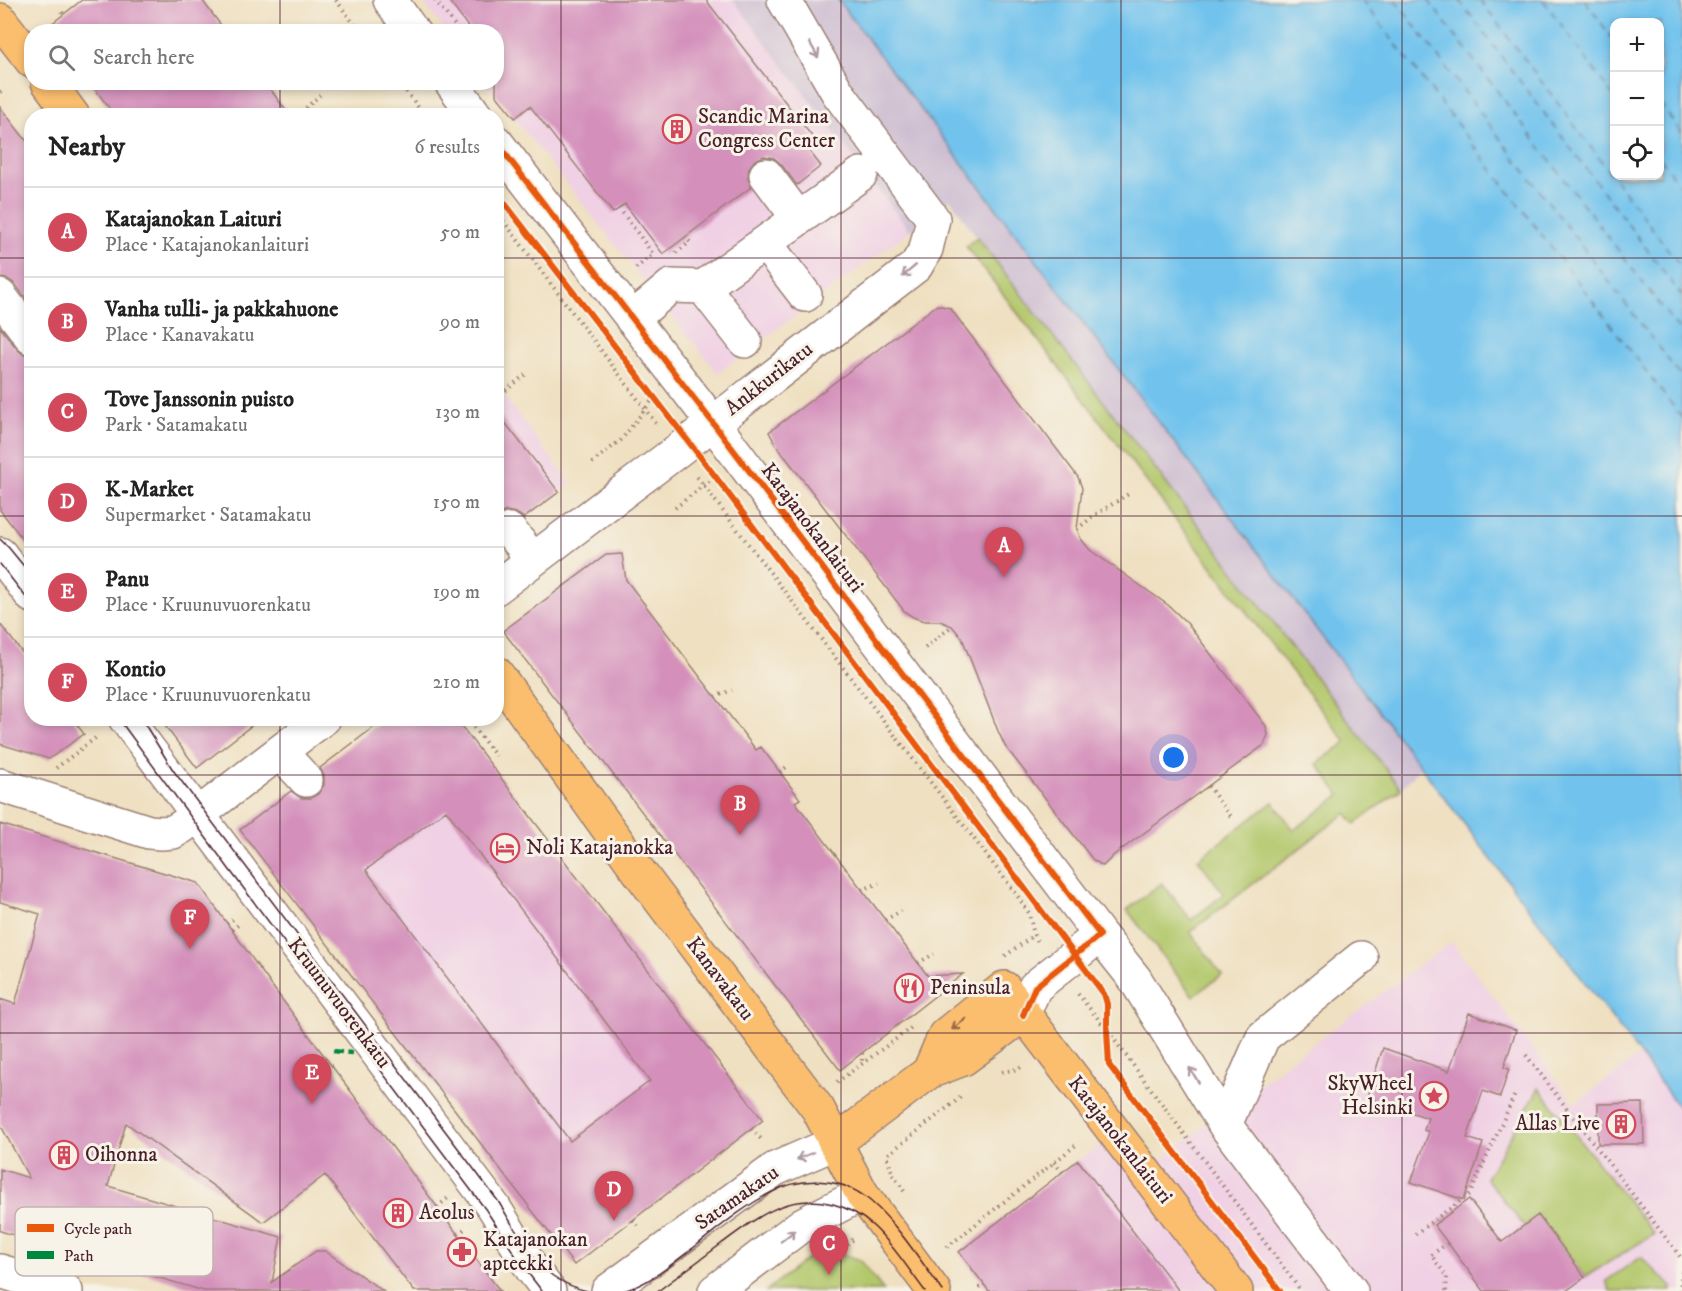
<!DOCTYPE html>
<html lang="en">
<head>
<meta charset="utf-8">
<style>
	body { margin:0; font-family:"IM FELL DW Pica",serif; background:#f6f6f6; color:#222 }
	.controls { position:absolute; right:18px; top:18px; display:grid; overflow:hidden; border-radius:12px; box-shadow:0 3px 9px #0003 }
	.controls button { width:54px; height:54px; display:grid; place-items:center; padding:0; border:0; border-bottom:2px solid #e0e0e0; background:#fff; color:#222; font:30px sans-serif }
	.you { position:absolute; left:1174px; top:758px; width:21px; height:21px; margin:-15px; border:4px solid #fff; border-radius:50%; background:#1a73e8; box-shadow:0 0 0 9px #1a73e833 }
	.badge { display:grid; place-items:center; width:39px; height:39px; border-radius:50%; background:#d1495b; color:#fff; font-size:20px; font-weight:700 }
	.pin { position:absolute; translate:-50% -50px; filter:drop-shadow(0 2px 3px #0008) }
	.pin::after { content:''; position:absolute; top:32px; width:21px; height:18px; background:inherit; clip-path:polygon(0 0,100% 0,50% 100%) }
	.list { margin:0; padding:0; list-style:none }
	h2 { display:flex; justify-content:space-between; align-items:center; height:78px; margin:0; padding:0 24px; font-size:26px }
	h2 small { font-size:20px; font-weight:400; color:#767676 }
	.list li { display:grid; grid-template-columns:39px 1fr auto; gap:18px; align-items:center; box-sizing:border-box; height:90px; padding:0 24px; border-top:2px solid #e0e0e0 }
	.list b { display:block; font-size:22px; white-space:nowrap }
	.list p { margin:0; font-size:20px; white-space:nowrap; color:#767676 }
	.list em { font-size:20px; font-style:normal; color:#767676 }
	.icon { flex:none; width:33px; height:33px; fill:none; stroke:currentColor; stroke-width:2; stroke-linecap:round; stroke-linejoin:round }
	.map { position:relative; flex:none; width:1682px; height:1291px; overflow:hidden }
	.search { position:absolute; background:#fff; box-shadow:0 3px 9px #0003; left:24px; top:24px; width:480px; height:66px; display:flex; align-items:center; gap:15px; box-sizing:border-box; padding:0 21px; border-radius:24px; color:#767676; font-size:22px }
	.panel { position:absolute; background:#fff; box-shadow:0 3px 9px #0003; left:24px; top:108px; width:480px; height:618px; border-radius:24px }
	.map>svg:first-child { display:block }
	.built { fill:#f0d0e4 }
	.industrial { fill:#cebed1 }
	.green { fill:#b2c76b; stroke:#7e734b; stroke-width:1.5 }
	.water { fill:#71c3ed; stroke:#5e718c; stroke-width:1.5; fill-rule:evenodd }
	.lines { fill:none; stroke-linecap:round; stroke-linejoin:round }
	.ferry { stroke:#565065; stroke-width:1.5; stroke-dasharray:8 6; stroke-linecap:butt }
	.building { fill:#d490bb; fill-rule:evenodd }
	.minor-casing { stroke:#9c8076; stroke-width:36 }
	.major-casing { stroke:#9c8076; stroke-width:36 }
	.path { stroke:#9c8076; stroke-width:4; stroke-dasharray:1.5 4.5; stroke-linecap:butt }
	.minor { stroke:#fff; stroke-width:33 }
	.major { stroke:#fabe6e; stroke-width:33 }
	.tram { stroke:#4a1f2b; stroke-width:1.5 }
	.quiet { stroke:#00873e; stroke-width:4.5; stroke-dasharray:9 4.5; stroke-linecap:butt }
	.cycleway-casing { stroke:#f7f3e8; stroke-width:10 }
	.cycleway { stroke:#e8590c; stroke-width:6 }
	.oneway { stroke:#ae9aa0 }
	.oneway2 { stroke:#996749 }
	.grid { fill:none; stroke:#4a1f2b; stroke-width:1.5; stroke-opacity:0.55 }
	.labels { text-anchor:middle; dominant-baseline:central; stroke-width:6; stroke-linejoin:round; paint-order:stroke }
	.poi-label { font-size:21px; fill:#4a1f2b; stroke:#f7f3e8; text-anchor:start }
	.street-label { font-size:21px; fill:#4a1f2b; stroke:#f7f3e8 }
	.key { fill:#f7f3e8; stroke:#c3b3af; stroke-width:1.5 }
	.key-label { font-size:16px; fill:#4a1f2b }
</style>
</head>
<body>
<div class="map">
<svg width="1682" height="1291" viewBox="0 0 1682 1291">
	<rect width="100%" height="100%" fill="#f7f3e8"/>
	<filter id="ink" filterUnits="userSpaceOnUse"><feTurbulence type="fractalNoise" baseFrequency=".0167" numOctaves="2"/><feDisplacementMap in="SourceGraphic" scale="12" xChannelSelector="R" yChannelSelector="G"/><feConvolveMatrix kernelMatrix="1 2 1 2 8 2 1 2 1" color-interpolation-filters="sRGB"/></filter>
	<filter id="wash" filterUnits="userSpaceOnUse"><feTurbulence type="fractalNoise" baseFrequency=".008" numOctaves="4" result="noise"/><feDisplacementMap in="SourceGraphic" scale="24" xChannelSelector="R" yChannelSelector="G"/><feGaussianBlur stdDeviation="1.35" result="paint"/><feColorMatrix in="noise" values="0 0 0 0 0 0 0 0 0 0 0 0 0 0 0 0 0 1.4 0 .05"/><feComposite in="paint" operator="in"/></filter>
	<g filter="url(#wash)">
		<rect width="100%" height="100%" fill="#efe0c1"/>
		<path class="built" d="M421,0H733L910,231L718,373L486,83L496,82V32L446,31Z
			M497,387L570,483L497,539Z
			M386,719H455L763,1120L574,1265L240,830Z
			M1452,942L1575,1104L1640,1055L1682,1112V1291H989L959,1252L1062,1172L1115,1135L1145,1172L1291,1060Z"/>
		<path class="industrial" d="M733,0H838L1421,767L1401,789L977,237L950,199L910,231Z"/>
		<path class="green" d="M977,237L1401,789L1355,824L1346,813L1190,932L1222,975L1193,996L1127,910L1162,883L1191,920L1224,894L1198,859L1273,802L1294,830L1340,795L1317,764L1346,742L966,246Z
			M1539,1088L1654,1234L1585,1277L1538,1215L1524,1226L1486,1178Z
			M822,1247L860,1260L884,1291H766Z
			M1641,1257L1672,1287V1291H1610L1606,1281Z"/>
		<path class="water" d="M838,0H1682V1112L1640,1055ZM1614,22H1660V176H1614Z"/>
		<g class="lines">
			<path class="ferry" d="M1362,0L1682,418
				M1395,0L1682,378
				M1428,0L1682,334
				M1459,0L1682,296
				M1480,0L1682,268
				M1543,0L1614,97
				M1585,0L1614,41
				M1660,103L1682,134
				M1660,158L1682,189"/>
		</g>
		<g id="blocks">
			<path class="building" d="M82,0H202L226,32H41Z
				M448,0H706L814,139L805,146L821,166L797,185L781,164L774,158L764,156L755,160L749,168L748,178L751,187L663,254L625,204L613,213L530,106L515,118L496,95V32H472Z
				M90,82H265L290,116H115Z
				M0,107L32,148V306L15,284L8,279L0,278Z
				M937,305L950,308L1078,477L1082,488L1077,529L1081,539L1090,550L1168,605L1187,623L1266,726L1268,735L1264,745L1114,855L1103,866L1093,860L1005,746L998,731L962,638L952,626L940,621H924L913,617L905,612L776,445L769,432Z
				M0,327L18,350L24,355L32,356V551L0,510Z
				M496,411L559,492L524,518L516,513L506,511L496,516Z
				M622,554L626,580L756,750L761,747L800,799L795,802L928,976L963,974L840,1070L503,631L606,555Z
				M0,624L32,665V718H72L84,734L49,759L0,744Z
				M159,718H261L197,768Z
				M386,718H455L763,1120L574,1265L240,830L291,791L301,798H311L318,794L324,785V776L320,768ZM446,810L650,1081L570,1141L366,870Z
				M0,824L198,883L272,986L500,1291H414L325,1175L263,1222L126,1123L108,1186L281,1237L272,1282L316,1251H325L383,1291H204L0,1231V1169L29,1178L0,1124V999L15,1004L40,914L0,902Z
				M1469,1013L1516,1030L1504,1067L1509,1069L1500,1097L1483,1091L1467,1138L1483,1143L1464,1200L1411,1182L1429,1132L1424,1130L1428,1118L1367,1097L1383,1048L1449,1071Z
				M1643,1103L1644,1144H1598V1104Z
				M1078,1160L1179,1291H989L959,1252Z
				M1469,1199L1502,1242L1538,1215L1585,1277L1566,1291H1484L1434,1225Z"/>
		</g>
	</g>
	<g filter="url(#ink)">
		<use href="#blocks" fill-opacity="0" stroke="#9c8076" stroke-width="1.5"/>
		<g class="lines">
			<g class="minor-casing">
				<path id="minor" d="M390,0L413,32
					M451,82L476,116
					M496,142L713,423L1100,935L1135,979L1225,1125L1351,1291
					M766,175L798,218
					M765,243L805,295
					M0,296L32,338
					M632,319L671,286L703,287
					M745,341L703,287L861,174
					M509,530L533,559
					M0,554L32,596
					M496,588L677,451L916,266L926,249L933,219L838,93L784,0
					M125,718L493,1206L532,1269L549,1291
					M280,752L306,780
					M0,785L149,832L161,833L173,832L183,826L324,718
					M1023,1015L1035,987L1100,935
					M1225,1125L1263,1037L1361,958
					M0,1271L66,1291
					M608,1291L775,1169L835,1143
					M715,1291L803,1224L862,1194"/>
			</g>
			<g class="major-casing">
				<path id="major" d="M0,20L32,61
					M48,82L73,116
					M496,673L640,873L818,1109L862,1194L934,1291
					M929,1072L945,1035L1004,988L1236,1291
					M835,1143L929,1072L963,1059L1023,1015"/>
			</g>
			<path class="path" d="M336,0L360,32
				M435,0L460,32
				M62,12L63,14
				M399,82L425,116
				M0,92L2,91
				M297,116L320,95
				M619,208L653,254L635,269
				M496,211L658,426
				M676,253L690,242L685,237
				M496,398L526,374
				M592,463L621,440L653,399
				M697,477L1017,895L1029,913L1034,935L1039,943
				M675,508L714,477
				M1077,529L1095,515L1130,493
				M925,648L952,626
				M715,697L732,690
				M466,718L496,756
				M56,768L98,736
				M780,772L789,765
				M1208,786L1232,818
				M527,812L532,809
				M862,890L879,883
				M885,920L901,911
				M227,924L233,919
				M232,930L238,925
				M1005,956L1034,935
				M918,963L934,954
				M1078,994L1107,1030L1301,1291
				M862,1053V1063
				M1526,1055L1682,1259
				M1002,1072L1018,1069L1023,1066
				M837,1082L911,1028
				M751,1129L762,1140
				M1054,1162L1062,1172
				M904,1191L893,1175L887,1155L961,1097
				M437,1207L448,1198
				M633,1220L640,1228
				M458,1234L467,1227
				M1415,1234L1470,1194L1516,1092
				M947,1247L1076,1145
				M831,1248L839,1250L855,1238
				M979,1288L984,1284
				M1446,1291L1447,1277L1431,1255L1448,1243
				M1680,1291L1682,1271"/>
			<use href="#minor" class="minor"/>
			<use href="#major" class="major"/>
			<path class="tram" d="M0,539L9,548L32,576
				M0,564L32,605
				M118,718L229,869L486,1210L521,1264L542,1291
				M141,718L173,770L498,1201C513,1225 530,1259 553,1276C563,1283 575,1288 587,1291
				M623,1291C652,1283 674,1262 697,1245C721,1226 745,1206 772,1192C800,1177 837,1177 864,1196C892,1216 921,1262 943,1291
				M658,1291C679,1275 700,1260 721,1244C757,1218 786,1192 833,1204C848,1208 862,1216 873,1226C893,1244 908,1269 925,1291"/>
			<path class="quiet" d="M333,1051L352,1053"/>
			<g class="cycleway-casing">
				<path id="cycleway" d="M496,142L713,423L1100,935L1035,987L1023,1015
					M496,192L715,476L1104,994L1107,1004V1030L1109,1065L1280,1291"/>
			</g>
			<use href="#cycleway" class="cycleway"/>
		</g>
		<defs><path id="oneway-shaft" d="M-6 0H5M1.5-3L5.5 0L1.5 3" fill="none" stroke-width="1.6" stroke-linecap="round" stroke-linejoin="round" transform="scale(1.5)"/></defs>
		<g class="oneway">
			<use href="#oneway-shaft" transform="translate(814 50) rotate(60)"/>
			<use href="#oneway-shaft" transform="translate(909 271) rotate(140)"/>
			<use href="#oneway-shaft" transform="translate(1194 1075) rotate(-122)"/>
			<use href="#oneway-shaft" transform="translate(805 1156) rotate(157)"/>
			<use href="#oneway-shaft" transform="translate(788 1236) rotate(-38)"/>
		</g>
		<use class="oneway2" href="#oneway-shaft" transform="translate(959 1024) rotate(142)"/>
	</g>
	<path class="grid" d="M280,0V32M561,0V1291M841,0V1291M1121,0V1291M1402,0V1291M280,82V116M0,258H32M496,258H1682M0,516H32M496,516H1682M280,718V1291M0,775H1682M0,1033H1682"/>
	<defs>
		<g id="building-ring" transform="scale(1.5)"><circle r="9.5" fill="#f7f3e8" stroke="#d1495b" stroke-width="1.5"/><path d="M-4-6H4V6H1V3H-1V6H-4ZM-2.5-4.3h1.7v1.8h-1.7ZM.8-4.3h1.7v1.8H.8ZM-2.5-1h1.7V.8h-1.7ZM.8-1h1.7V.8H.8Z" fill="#d1495b"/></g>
		<g id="hotel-ring" transform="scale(1.5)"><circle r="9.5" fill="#f7f3e8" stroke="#d1495b" stroke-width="1.5"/><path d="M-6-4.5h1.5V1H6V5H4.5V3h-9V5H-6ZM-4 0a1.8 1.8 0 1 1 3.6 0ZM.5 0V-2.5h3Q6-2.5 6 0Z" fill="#d1495b"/></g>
		<g id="restaurant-ring" transform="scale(1.5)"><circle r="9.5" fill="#f7f3e8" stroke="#d1495b" stroke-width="1.5"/><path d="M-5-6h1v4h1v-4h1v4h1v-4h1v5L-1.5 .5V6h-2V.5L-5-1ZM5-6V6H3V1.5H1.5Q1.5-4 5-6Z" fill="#d1495b"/></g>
		<g id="sight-ring" transform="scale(1.5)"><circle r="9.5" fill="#f7f3e8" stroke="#d1495b" stroke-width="1.5"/><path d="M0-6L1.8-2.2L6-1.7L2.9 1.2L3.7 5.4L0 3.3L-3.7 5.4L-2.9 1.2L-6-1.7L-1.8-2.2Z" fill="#d1495b"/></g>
		<g id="pharmacy-ring" transform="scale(1.5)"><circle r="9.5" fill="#f7f3e8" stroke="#d1495b" stroke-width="1.5"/><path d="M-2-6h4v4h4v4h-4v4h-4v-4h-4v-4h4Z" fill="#d1495b"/></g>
	</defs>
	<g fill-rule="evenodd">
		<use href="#building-ring" x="677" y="129"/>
		<use href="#hotel-ring" x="505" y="848"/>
		<use href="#restaurant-ring" x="909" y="988"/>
		<use href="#sight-ring" x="1434" y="1096"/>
		<use href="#building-ring" x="1621" y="1124"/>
		<use href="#building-ring" x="64" y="1155"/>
		<use href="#building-ring" x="398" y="1213"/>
		<use href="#pharmacy-ring" x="462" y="1252"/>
	</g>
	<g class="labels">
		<g class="poi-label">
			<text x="698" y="117">Scandic Marina<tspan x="698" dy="24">Congress Center</tspan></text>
			<text x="526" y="848">Noli Katajanokka</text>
			<text x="930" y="988">Peninsula</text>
			<text x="1413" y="1084" text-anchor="end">SkyWheel<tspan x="1413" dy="24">Helsinki</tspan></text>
			<text x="1600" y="1124" text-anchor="end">Allas Live</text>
			<text x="85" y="1155">Oihonna</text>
			<text x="419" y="1213">Aeolus</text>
			<text x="483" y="1240">Katajanokan<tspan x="483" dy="24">apteekki</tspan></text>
		</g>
		<g class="street-label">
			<text transform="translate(769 379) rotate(-38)">Ankkurikatu</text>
			<text transform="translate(812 528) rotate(53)">Katajanokanlaituri</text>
			<text transform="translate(720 979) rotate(53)">Kanavakatu</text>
			<text transform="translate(339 1003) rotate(53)">Kruunuvuorenkatu</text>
			<text transform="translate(1120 1140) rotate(52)">Katajanokanlaituri</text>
			<text transform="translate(737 1198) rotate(-35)">Satamakatu</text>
		</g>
	</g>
	<rect x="15" y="1207" width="198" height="69" rx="9" class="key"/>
	<rect x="27" y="1224" width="27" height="8" fill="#e8590c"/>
	<rect x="27" y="1251" width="27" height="8" fill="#00873e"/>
	<g class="key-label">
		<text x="64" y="1234">Cycle path</text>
		<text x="64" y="1261">Path</text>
	</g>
</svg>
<div class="controls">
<button>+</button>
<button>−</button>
<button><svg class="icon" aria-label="locate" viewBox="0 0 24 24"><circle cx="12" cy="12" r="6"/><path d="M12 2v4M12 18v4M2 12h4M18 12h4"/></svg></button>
</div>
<div class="you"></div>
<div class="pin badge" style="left:1004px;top:577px">A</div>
<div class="pin badge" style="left:740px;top:835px">B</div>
<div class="pin badge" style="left:829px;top:1275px">C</div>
<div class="pin badge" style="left:614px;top:1221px">D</div>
<div class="pin badge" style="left:312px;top:1104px">E</div>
<div class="pin badge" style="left:190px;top:949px">F</div>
<div class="search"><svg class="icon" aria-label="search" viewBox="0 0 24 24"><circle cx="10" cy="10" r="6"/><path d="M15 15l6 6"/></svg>Search here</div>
<section class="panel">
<h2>Nearby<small>6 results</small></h2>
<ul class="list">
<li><span class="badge">A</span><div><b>Katajanokan Laituri</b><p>Place · Katajanokanlaituri</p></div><em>50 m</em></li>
<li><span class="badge">B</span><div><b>Vanha tulli- ja pakkahuone</b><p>Place · Kanavakatu</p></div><em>90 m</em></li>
<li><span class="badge">C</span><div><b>Tove Janssonin puisto</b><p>Park · Satamakatu</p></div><em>130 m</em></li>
<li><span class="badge">D</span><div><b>K-Market</b><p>Supermarket · Satamakatu</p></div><em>150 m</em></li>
<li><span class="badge">E</span><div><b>Panu</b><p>Place · Kruunuvuorenkatu</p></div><em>190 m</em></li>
<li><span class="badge">F</span><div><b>Kontio</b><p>Place · Kruunuvuorenkatu</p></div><em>210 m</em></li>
</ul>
</section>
</div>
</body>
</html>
